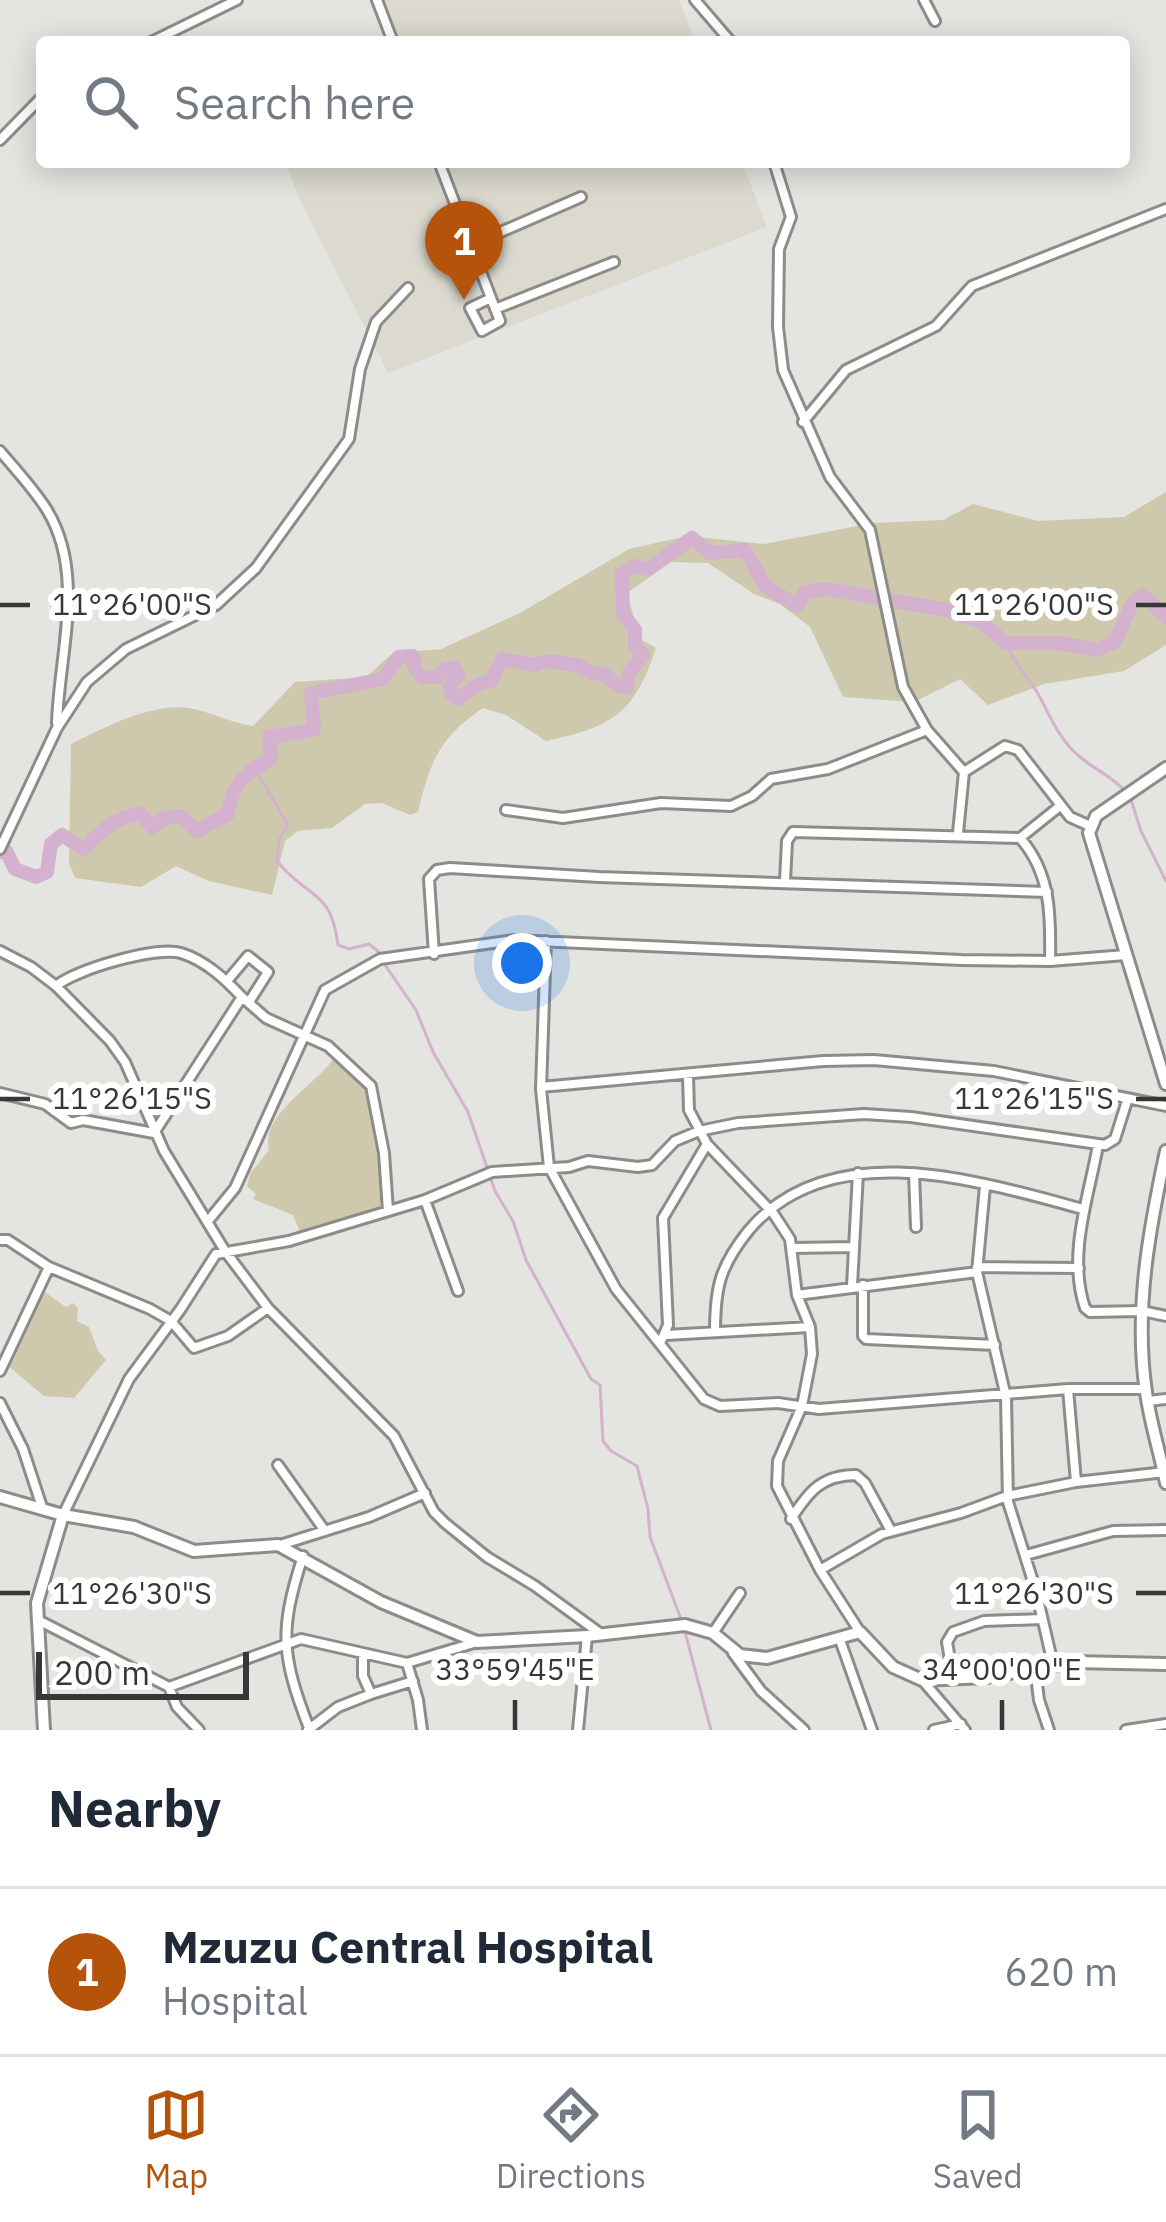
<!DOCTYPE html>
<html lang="en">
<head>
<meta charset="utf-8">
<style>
	body { margin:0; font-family:"IBM Plex Sans",sans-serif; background:#f6f6f7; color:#1f2937 }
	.scale { position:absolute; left:36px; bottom:30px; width:213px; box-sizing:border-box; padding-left:12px; border:6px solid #373735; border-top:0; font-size:33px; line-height:42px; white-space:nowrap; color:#373735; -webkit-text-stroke:9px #fff; paint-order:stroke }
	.you { position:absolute; left:522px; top:963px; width:42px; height:42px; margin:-30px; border:9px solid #fff; border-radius:50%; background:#1a73e8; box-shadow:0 0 0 18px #1a73e833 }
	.badge { display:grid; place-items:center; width:78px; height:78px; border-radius:50%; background:#b45309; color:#fff; font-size:39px; font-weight:700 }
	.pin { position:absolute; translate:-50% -99px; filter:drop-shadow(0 3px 6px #0008) }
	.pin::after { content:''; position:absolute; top:63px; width:42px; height:36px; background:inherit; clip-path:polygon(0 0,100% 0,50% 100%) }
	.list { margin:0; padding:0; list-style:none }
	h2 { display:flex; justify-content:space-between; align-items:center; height:156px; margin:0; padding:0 48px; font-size:51px }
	h2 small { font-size:39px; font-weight:400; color:#747a83 }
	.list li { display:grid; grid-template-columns:78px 1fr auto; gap:36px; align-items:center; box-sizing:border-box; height:168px; padding:0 48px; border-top:3px solid #e0e1e3 }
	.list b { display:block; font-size:45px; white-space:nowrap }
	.list p { margin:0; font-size:39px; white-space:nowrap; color:#747a83 }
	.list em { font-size:39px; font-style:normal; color:#747a83 }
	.icon { flex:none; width:66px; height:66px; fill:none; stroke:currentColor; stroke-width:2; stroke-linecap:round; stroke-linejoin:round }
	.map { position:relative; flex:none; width:1166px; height:1730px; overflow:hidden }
	.search { position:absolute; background:#fff; box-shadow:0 6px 30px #0003; left:36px; right:36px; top:36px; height:132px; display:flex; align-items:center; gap:30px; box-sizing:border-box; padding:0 42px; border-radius:12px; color:#747a83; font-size:45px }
	.sheet { height:324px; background:#fff }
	nav { display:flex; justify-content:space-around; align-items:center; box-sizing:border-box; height:168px; border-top:3px solid #e0e1e3; background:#fff; font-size:33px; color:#747a83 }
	nav a { display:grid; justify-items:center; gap:6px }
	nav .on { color:#b45309 }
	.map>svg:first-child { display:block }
	.built { fill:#dcdacf }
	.green { fill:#cec9ac }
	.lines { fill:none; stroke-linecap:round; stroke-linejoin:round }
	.stream { stroke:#d3b1cf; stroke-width:3 }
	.river { stroke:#d3b1cf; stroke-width:14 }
	.minor-casing { stroke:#8d8c88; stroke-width:14 }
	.tertiary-casing { stroke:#8d8c88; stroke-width:16 }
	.minor { stroke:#fff; stroke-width:8 }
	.tertiary { stroke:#fff; stroke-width:10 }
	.ticks { fill:none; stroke:#373735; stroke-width:4.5 }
	.ticks-label { font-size:30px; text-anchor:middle; fill:#373735; stroke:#fff; stroke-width:12; stroke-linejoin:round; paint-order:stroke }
</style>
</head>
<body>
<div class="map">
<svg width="1166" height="1730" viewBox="0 0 1166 1730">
	<rect width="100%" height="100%" fill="#e4e4e0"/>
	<path class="built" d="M385,0H679L695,42H374L397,34Z
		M285,162H742L767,227L388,373L300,200Z"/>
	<path class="green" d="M1166,492V645L1124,671L1044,684L988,705L960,679L914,702L843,697L810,627L780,604L754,594L708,563L671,562L627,593L640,639L656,648C634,715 611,727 546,741L506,715L483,708C439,738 430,762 418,812L410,815L382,803L365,804L332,828L298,831L285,841L272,895L209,881L176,866L141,887L75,878L69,863L71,744C104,728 150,703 188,708C210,711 230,723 253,726L295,682L366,677L393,653L441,649L520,613L629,549L688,536L764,544L873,523L943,520L973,504L1038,521L1124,517Z
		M337,1054L369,1086L378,1128L384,1208L300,1231L293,1215L253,1199L256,1194L247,1186L250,1174L269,1150C260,1113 318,1085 337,1054Z
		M46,1293L66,1307L73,1303L78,1308L77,1321L89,1327L98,1351L106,1360L74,1398L44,1396L6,1364L38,1294Z"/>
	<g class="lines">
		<path class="stream" d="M1006,643C1014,663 1026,675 1037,692C1050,715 1058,739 1080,757C1095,770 1112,776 1126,792
			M254,767L288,825L279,840L277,861C308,900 331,888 338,945L349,949L369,944L380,953
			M1131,800L1141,831L1166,881
			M383,962L416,1010L433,1052L468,1112L495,1191L513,1221L526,1260L591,1379L600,1385L603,1441L611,1451L637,1466L648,1509L650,1537L681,1619
			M684,1628L711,1730"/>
		<path class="river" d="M0,852L6,851L15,869L36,877L47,872L51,844L62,835L84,849C101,830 115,817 141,814L152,827L165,818L180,816L197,831L228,814C230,786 247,771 271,759L269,737L314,730L311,693L383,679L399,657L413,656L415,669L422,677H437L445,669L455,668L458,675L450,685L451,694L458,699L479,684L491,681L502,659L536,665L546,661L577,665L591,673L605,674L616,685L627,688L629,673L643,655L635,645V630L623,614L622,574L635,566L648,569L692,538L710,553L745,550L765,586L797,606L805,592L827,589L946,610L981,622L1006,643H1059L1096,650L1115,642L1132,604L1143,595L1166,617"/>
		<g class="minor-casing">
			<path id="minor" d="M377,0L393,42
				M695,0L731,42
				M924,0L935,21
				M151,42L237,0
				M0,140L42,97
				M439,162L491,298
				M774,162L791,217L779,249L778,327L783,370L830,477L870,530L903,687L927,730L964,772
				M471,245L581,197
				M491,298L500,321L482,331L470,308Z
				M495,309L614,262
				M803,422L846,370L936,326L972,286L1166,209
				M0,451C16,470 34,489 47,510C86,574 59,654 57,723
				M506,810L563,818L661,803L731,806L752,796L771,779L828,769L927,730
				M958,833L964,772L1005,746L1018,750L1070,817L1090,826
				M1020,838L1060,806
				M0,849L57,728L87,682L126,649L216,605L256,568L349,439L360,369L376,322L408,288
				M785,881L787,841L793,832L1020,838C1051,873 1051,916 1050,961
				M546,941L541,1089L549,1167L616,1289L704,1399L720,1406L778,1403L819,1409L1068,1389H1145
				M0,951L31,967L56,986L110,1041L125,1062L164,1151L225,1251L268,1308L394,1436L434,1512L445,1523L487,1557L535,1586L601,1634
				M434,954L429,879L437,870L450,868L599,877L1047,892
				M227,981L248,956L268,972L249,1002
				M56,986C76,969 157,946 181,953C206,961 225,979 242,997
				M688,1076L689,1110L707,1144L773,1213L790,1239L797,1295L810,1327L812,1354L802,1406L778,1461L777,1486L820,1570L860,1632
				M541,1087L823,1061L874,1060L994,1071L1166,1106
				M0,1093L45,1104L71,1123L83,1120L154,1133L242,997L266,1018L328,1046L371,1086L384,1153L388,1211
				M1098,1145C1089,1197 1067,1254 1085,1308L1090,1312L1142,1311L1166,1316
				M914,1173L916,1227
				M985,1186L977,1272L1006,1397L1008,1502L1036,1591L1053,1664
				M425,1200L458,1291
				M208,1221L235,1188L325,990L380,959L514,940L961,960L1050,961L1126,955
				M0,1240H8L49,1267L150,1309L171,1321L194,1348L228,1336L268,1308
				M792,1248L854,1247
				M977,1267L1079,1268
				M863,1285V1336L866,1339L995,1345
				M852,1286L858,1173
				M797,1295L977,1272
				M715,1332C715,1287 720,1266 749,1230C831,1134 979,1181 1083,1209
				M666,1335L810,1327
				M661,1341L668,1325L663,1218L707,1144
				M0,1371L49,1267
				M1068,1389L1076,1482
				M1148,1401L1166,1399
				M0,1403L23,1449L42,1507
				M278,1465L325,1531
				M63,1515L129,1379L180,1310L216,1254L289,1241L425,1200L492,1172L569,1167L588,1161L638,1167L652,1165L675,1141L699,1131L738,1123L864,1114L911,1117L1105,1145L1115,1139L1127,1101
				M791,1519C809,1491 822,1475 856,1475L865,1483L891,1531
				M280,1545L369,1517L425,1493
				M1026,1555L1113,1531L1166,1530
				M303,1556C279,1631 281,1655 309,1728
				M820,1570L882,1534L961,1513L1007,1496L1076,1482L1165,1472
				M38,1620L169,1687L301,1639L407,1663L477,1642
				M713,1633L740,1593
				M840,1640L872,1730
				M363,1653V1676L371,1694L413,1681
				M733,1653L761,1691L804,1730
				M407,1663L418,1700L422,1730
				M1035,1668L1039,1700L1049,1730
				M953,1677L947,1642L953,1632L984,1621L1042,1619
				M923,1681L965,1730
				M169,1687L177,1707L199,1730
				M308,1730L338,1707L371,1694
				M578,1730L587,1636
				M934,1730L961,1724
				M1126,1730L1166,1724"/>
		</g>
		<g class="tertiary-casing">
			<path id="tertiary" d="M1166,768L1096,816L1089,833L1166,1084
				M1166,1151C1149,1230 1134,1311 1146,1392C1150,1422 1160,1453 1166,1483
				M0,1497L63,1515L134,1527L194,1551L278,1545L381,1602L477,1642L587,1636L685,1625L713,1633L740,1655L767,1658L860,1632L893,1667L922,1680L985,1677L1074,1662L1166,1664
				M44,1730L37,1603L63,1515"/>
		</g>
		<use href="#minor" class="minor"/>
		<use href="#tertiary" class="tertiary"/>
	</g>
	<path class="ticks" d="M0,605H30M1136,605H1166M0,1099H30M1136,1099H1166M0,1593H30M1136,1593H1166M515,1700V1730M1002,1700V1730"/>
	<g class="ticks-label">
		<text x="132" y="615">11°26'00"S</text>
		<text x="1034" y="615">11°26'00"S</text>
		<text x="132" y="1109">11°26'15"S</text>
		<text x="1034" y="1109">11°26'15"S</text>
		<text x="132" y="1604">11°26'30"S</text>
		<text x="1034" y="1604">11°26'30"S</text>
		<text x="515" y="1680">33°59'45"E</text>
		<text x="1002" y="1680">34°00'00"E</text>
	</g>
</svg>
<div class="scale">200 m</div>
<div class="you"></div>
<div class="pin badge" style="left:464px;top:300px">1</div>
<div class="search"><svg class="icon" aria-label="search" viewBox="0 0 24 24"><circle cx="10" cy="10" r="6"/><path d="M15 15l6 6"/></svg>Search here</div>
</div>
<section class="sheet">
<h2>Nearby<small></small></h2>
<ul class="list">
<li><span class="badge">1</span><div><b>Mzuzu Central Hospital</b><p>Hospital</p></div><em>620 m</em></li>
</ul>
</section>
<nav>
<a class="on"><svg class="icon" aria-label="map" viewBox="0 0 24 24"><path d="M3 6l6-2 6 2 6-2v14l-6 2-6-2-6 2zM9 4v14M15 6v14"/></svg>Map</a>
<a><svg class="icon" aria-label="directions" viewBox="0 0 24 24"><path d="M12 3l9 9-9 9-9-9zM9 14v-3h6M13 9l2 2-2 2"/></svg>Directions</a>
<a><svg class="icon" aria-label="saved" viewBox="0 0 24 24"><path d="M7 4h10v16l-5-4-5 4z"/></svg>Saved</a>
</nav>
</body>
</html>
